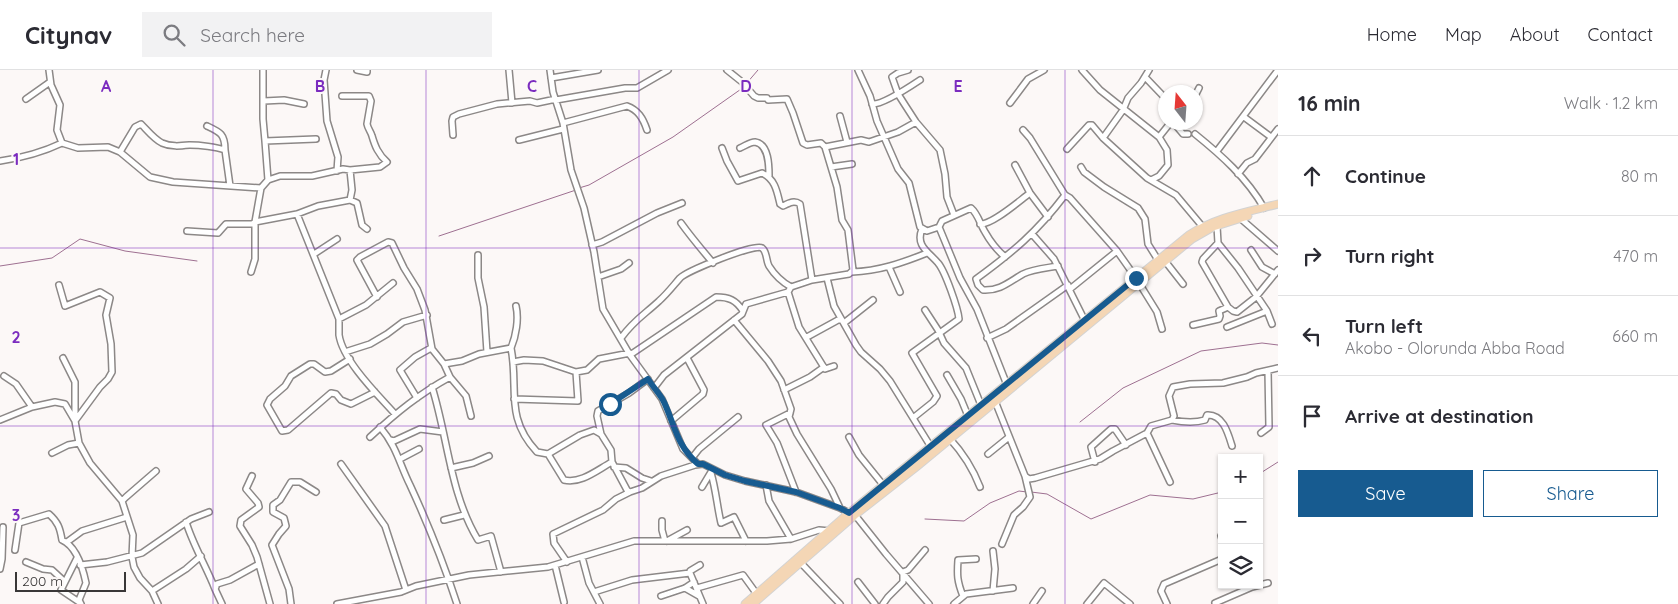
<!DOCTYPE html>
<html lang="en">
<head>
<meta charset="utf-8">
<style>
	body { margin:0; font-family:Quicksand,sans-serif; background:#f2f2f3; color:#2b2b33 }
	.controls { position:absolute; right:15px; bottom:15px; display:grid; overflow:hidden; border-radius:0px; box-shadow:0 1px 4px #0004 }
	.controls button { width:45px; height:45px; display:grid; place-items:center; padding:0; border:0; border-bottom:1px solid #e1e1e2; background:#fff; color:#2b2b33; font:25px sans-serif }
	.compass { position:absolute; left:1158px; top:15px; width:45px; height:45px; border-radius:50%; background:#fff; box-shadow:0 1px 4px #0004; rotate:343deg }
	.scale { position:absolute; left:15px; bottom:12px; width:111px; box-sizing:border-box; padding-left:5px; border:2px solid #393737; border-top:0; font-size:14px; line-height:18px; white-space:nowrap; color:#393737; -webkit-text-stroke:4px #fcf8f7; paint-order:stroke }
	.stop { position:absolute; width:15px; height:15px; margin:-11px; border:4px solid #175b90; border-radius:50%; background:#fff }
	.stop.end { background:#175b90; border-color:#fff; box-shadow:0 1px 5px #0008 }
	.list { margin:0; padding:0; list-style:none }
	h2 { display:flex; justify-content:space-between; align-items:center; height:65px; margin:0; padding:0 20px; font-size:21px }
	h2 small { font-size:16px; font-weight:400; color:#7c7c81 }
	.list li { display:grid; grid-template-columns:32px 1fr auto; gap:15px; align-items:center; box-sizing:border-box; height:80px; padding:0 20px; border-top:1px solid #e1e1e2 }
	.list b { display:block; font-size:19px; white-space:nowrap }
	.list p { margin:0; font-size:16px; white-space:nowrap; color:#7c7c81 }
	.list em { font-size:16px; font-style:normal; color:#7c7c81 }
	.actions { display:flex; gap:10px; padding:15px 20px }
	.actions a { flex:1; padding:11px 0; border:1px solid #175b90; border-radius:0px; text-align:center; font-size:18px; color:#175b90 }
	.actions .main { background:#175b90; color:#fff }
	.icon { flex:none; width:28px; height:28px; fill:none; stroke:currentColor; stroke-width:2; stroke-linecap:round; stroke-linejoin:round }
	.map { position:relative; flex:none; width:1278px; height:534px; overflow:hidden }
	header { display:flex; align-items:center; gap:30px; box-sizing:border-box; height:70px; padding:0 25px; background:#fff; border-bottom:1px solid #e1e1e2 }
	header strong { font-size:24px }
	nav { display:flex; gap:28px; margin-inline-start:auto; font-size:18px }
	.search { width:350px; height:45px; background:#f2f2f3; display:flex; align-items:center; gap:12px; box-sizing:border-box; padding:0 18px; border-radius:0px; color:#7c7c81; font-size:19px }
	main { display:flex }
	aside { flex:1; background:#fff }
	.map>svg:first-child { display:block }
	.lines { fill:none; stroke-linecap:round; stroke-linejoin:round }
	.stream { stroke:#9e7091; stroke-width:1 }
	.minor-casing { stroke:#8c8887; stroke-width:8 }
	.major-casing { stroke:#d3d3d3; stroke-width:9 }
	.minor { stroke:#fff; stroke-width:5 }
	.major { stroke:#f4d6b5; stroke-width:7 }
	.route { stroke:#175b90; stroke-width:6 }
	.grid { fill:none; stroke:#7b2cbf; stroke-width:1; stroke-opacity:0.55 }
	.grid-label { font-size:16px; text-anchor:middle; font-weight:bold; fill:#7b2cbf; stroke:#fcf8f7; stroke-width:4; stroke-linejoin:round; paint-order:stroke }
</style>
</head>
<body>
<header>
<strong>Citynav</strong>
<div class="search"><svg class="icon" aria-label="search" viewBox="0 0 24 24"><circle cx="10" cy="10" r="6"/><path d="M15 15l6 6"/></svg>Search here</div>
<nav><a>Home</a><a>Map</a><a>About</a><a>Contact</a></nav>
</header>
<main>
<div class="map">
<svg width="1278" height="534" viewBox="0 0 1278 534">
	<rect width="100%" height="100%" fill="#fcf8f7"/>
	<g class="lines">
		<path class="stream" d="M746,14L758,0
			M579,118L589,115L673,67L744,17
			M439,166L576,120
			M0,196L52,188L80,169L125,181L197,191
			M1080,352L1123,318L1201,281L1262,273L1278,275
			M1259,404L1278,392
			M1031,422L1047,424L1091,449L1150,425L1193,429L1222,422
			M925,449L964,451L990,433L1019,421L1027,422"/>
		<g class="minor-casing">
			<path id="minor" d="M49,0L51,15L60,35L57,60L62,73L78,78L108,77L120,82L150,107L173,112L261,118L255,152L297,144L318,136L350,130L357,133L362,155L367,159
				M263,0V49L265,71
				M326,0L324,10L327,51L338,87L337,101
				M357,0L367,2V0
				M509,0L512,33
				M550,0L553,22L563,53L571,100L584,138L594,182L603,239L630,285L662,329L683,379L698,394
				M858,0L870,26L877,51L898,99L909,113L920,157L927,161L939,157L942,151L971,138C978,144 980,154 985,162C990,171 997,180 1005,187
				M908,0L898,3L892,7L898,24L905,35L916,52L940,80L945,104L947,127L954,145
				M1082,0L1100,20L1159,67L1167,80L1168,95L1159,106L1151,110
				M1145,7L1166,29
				M551,8L598,0
				M1196,24L1199,18
				M342,26H369L371,31L367,54C368,59 371,62 372,66C375,76 378,84 387,92L380,97L350,100
				M26,29L50,12
				M556,30L625,18H637L668,0
				M264,31L284,30L304,34
				M1010,33L1028,9L1044,0
				M872,34C882,35 911,16 920,10
				M840,46L847,72
				M1244,47L1271,67
				M1173,52L1183,64H1188
				M563,53L627,36C638,40 643,48 647,60
				M207,56C220,62 225,64 225,80
				M1023,60L1030,68L1065,125L1070,128L1117,181L1136,208
				M1195,64C1221,85 1247,108 1264,138
				M453,65L452,51L453,47L459,44L497,34L530,31L537,33L556,29
				M1159,67L1171,52
				M1103,68L1123,40L1128,28L1141,13L1149,0
				M519,70L563,59
				M825,77L861,70L869,72L898,62L916,52
				M722,78L727,91L738,111L762,103C775,109 777,121 780,134L783,136C789,133 794,130 800,134L812,210
				M740,78C745,76 750,72 755,72C769,74 769,96 769,106
				M1067,79L1089,55H1092L1103,68L1147,108L1176,125L1202,156
				M1217,81L1278,0
				M120,82L135,57L141,54C147,60 154,69 162,73C171,77 180,76 190,75C200,75 216,77 225,80L230,116
				M0,91C21,88 43,82 62,73
				M1015,95L1030,123L1048,147
				M831,97L852,94
				M1081,97L1084,102L1104,117L1138,138L1145,149L1148,174L1158,190
				M1238,104L1247,93L1255,89L1278,59
				M268,110L265,71L316,69
				M261,118L268,110L280,106H312L343,99L350,100L352,120L350,130
				M297,144L339,249C339,254 339,260 339,265C343,291 378,325 395,344
				M1240,148L1278,181
				M681,153C691,167 702,180 713,193
				M980,154C992,155 1019,131 1030,123
				M1217,156L1218,173L1238,198L1267,241L1272,254
				M939,157L960,208L977,239L1007,315
				M187,161L218,163L226,154H252L255,152V189L251,202
				M1032,164L1054,189L1085,251
				M1218,173L1203,189L1202,192L1228,237
				M592,175L602,172L657,143L682,133
				M1251,180L1262,197L1275,204
				M314,184L337,169
				M478,185V208L484,237L487,282
				M1165,191L1183,214
				M1058,196C1047,198 1033,199 1023,204C1009,212 1000,221 983,220L978,215L976,209C1013,182 1037,162 1065,125
				M889,197L900,222
				M852,202C879,201 902,193 927,183
				M598,207L621,199L629,193
				M827,208L834,236L856,275L861,282L880,299L890,311L931,377
				M1139,213L1157,242L1162,259
				M59,215L65,236L100,222L110,228L106,245L111,274L112,302L108,309L100,317L75,351V312L63,288
				M1070,219L1117,181
				M788,222L799,257L825,299L834,296
				M377,227L357,190L360,187L388,172L392,173L404,198L417,219L425,240L432,279L444,294L462,291L479,284L511,278C519,318 504,347 537,382L548,384L580,365L594,360L601,364L611,380L612,392L627,420L630,422L642,418L661,406L695,395L703,394L725,405L745,411L796,422L840,438L849,443
				M925,240L938,260L944,273L966,298L981,335
				M339,249L366,235L393,213
				M734,250L768,291L781,311L791,339L789,347L797,364L831,419L840,438
				M844,253L873,230
				M1193,255L1219,249L1220,246L1219,241L1228,237L1233,241L1237,242L1256,227L1278,200
				M1227,257L1267,241
				M807,267L838,250H842
				M621,268C634,250 644,245 659,231C667,224 673,216 680,208C687,201 755,173 762,178C767,181 766,191 769,196C774,204 782,212 791,217
				M987,268L1006,259L1068,215
				M511,278C516,266 519,249 516,236
				M345,282L370,274L387,264L403,252L427,245
				M630,285L716,227C729,227 736,230 743,241
				M350,289L331,301L325,302L314,294H310L291,306L285,316L270,329L267,335L282,361L288,360L331,323L336,324L341,330L351,334L375,322
				M513,292L524,290L543,291L576,302L587,300L599,289L630,283
				M947,305L961,329L968,346
				M4,306L16,314L32,337L55,332L65,334L75,351L79,373L90,393L122,431L133,465L132,487L134,497L140,508L152,521L158,534
				M450,307L466,326L471,346
				M432,317C448,368 450,424 478,470L491,466L501,502
				M654,318L664,305L742,244L746,234L788,222L791,217L812,210L849,204L853,200L848,160L842,150L837,117L825,77L821,73L807,75L803,73L793,43L787,29L768,30L767,28H758L754,26L742,12L727,0
				M784,320L810,307L824,297
				M417,328L400,300L415,287L431,278
				M514,329L578,331L576,302
				M995,331L1025,406L1029,409L1035,408L1100,389L1113,381L1147,363L1151,356L1172,350L1174,346L1169,326L1173,317L1190,314L1223,313L1247,307L1256,303L1278,298
				M790,343L766,355L777,373L796,422
				M913,348L933,332L937,326L912,283L959,249C958,238 945,201 938,193C929,182 915,176 922,159
				M0,350L32,337
				M1172,350C1182,352 1195,353 1205,350L1207,345C1223,344 1228,363 1232,376
				M671,351L703,324L704,320L687,288
				M380,357C397,377 399,393 410,415C428,454 444,494 457,534
				M1147,363L1170,412
				M1261,363L1269,357L1268,301
				M601,364L597,346L598,341L629,323L648,309
				M370,367C396,343 419,324 450,307L444,294
				M849,367L859,385L884,416
				M950,369C963,383 973,399 980,417
				M391,370L394,371L420,359L443,362
				M52,383L68,375L79,373
				M548,384L564,410C581,414 597,400 612,392
				M988,384L1009,367
				M692,388L699,379L738,347
				M400,389L419,379
				M1095,392L1091,377L1111,359H1115L1126,375
				M341,394L385,456L406,520
				M614,397L626,398L642,408L651,411
				M451,398L473,393L489,386
				M711,403C716,420 717,436 721,453L734,447L746,471
				M252,406L246,419L258,433L259,437L241,450L240,456L252,475L257,487L270,534
				M766,415L769,431L791,469
				M702,417L711,402
				M122,431L126,427L156,401
				M855,445L886,484L929,534
				M444,450L464,445
				M662,451V460L665,471
				M186,452C193,475 206,496 215,519
				M1221,466L1222,469
				M667,471L687,460
				M67,472L82,461L127,447
				M1002,474L1014,445L1023,437L1030,427L1025,406
				M15,480L19,453L49,444C58,452 60,458 62,470C76,476 83,499 86,513L79,530L81,534
				M993,481L995,499L993,521
				M582,487L589,513L600,534
				M77,488L61,520L79,532
				M26,492L43,499L52,500L64,511
				M567,492L554,473L553,464L603,440L616,429L630,422
				M800,492L840,534
				M80,495L107,492L142,483L191,449L209,442
				M555,495L564,532
				M700,495L690,501V503L703,534
				M0,499L2,489L3,457
				M858,512L875,534
				M685,518L699,526
				M697,518L743,505L756,523
				M152,521L186,499L201,486
				M594,522L632,510L690,503
				M661,526L685,518L694,512
				M963,526C957,511 957,505 958,490L976,489
				M1215,533L1252,517L1268,513
				M222,534L215,519L217,514L230,510L259,494
				M291,534L289,519L272,475L279,464L286,456L284,448L273,442V435L280,430L291,412H300L316,422
				M337,534L401,522L416,516L469,505L548,497L634,471H767L791,469L819,460L830,461
				M883,534L888,527L903,512V502L908,500L925,480
				M954,534L966,524L1013,518
				M1033,534L1042,521
				M1087,534L1104,513L1130,534
				M1167,534L1161,521L1164,514L1222,489"/>
		</g>
		<g class="major-casing">
			<path id="major" d="M745,534L849,443L1189,165C1216,147 1247,142 1278,134
				M753,534L855,445L915,398L1192,169L1213,157L1248,146"/>
		</g>
		<use href="#minor" class="minor"/>
		<use href="#major" class="major"/>
	</g>
	<g class="lines">
		<path class="route" d="M610,334L648,309C653,317 660,324 664,332C675,356 677,376 698,394H703L725,405L745,411L796,422L840,438L849,443L1136,208"/>
	</g>
	<path class="grid" d="M213,0V534M426,0V534M639,0V534M852,0V534M1065,0V534M0,178H1278M0,356H1278"/>
	<g class="grid-label">
		<text x="106" y="22">A</text>
		<text x="320" y="22">B</text>
		<text x="532" y="22">C</text>
		<text x="746" y="22">D</text>
		<text x="958" y="22">E</text>
		<text x="16" y="95">1</text>
		<text x="16" y="273">2</text>
		<text x="16" y="451">3</text>
	</g>
</svg>
<div class="controls">
<button>+</button>
<button>−</button>
<button><svg class="icon" aria-label="layers" viewBox="0 0 24 24"><path d="M12 4l9 5-9 5-9-5zM3 14l9 5 9-5"/></svg></button>
</div>
<svg class="compass" viewBox="-18 -18 36 36"><path d="M0-13l5 13h-10z" fill="#e53935"/><path d="M0 13l5-13h-10z" fill="#7c7c81"/></svg>
<div class="scale">200 m</div>
<div class="stop" style="left:610px;top:334px"></div>
<div class="stop end" style="left:1136px;top:208px"></div>
</div>
<aside>
<h2>16 min<small>Walk · 1.2 km</small></h2>
<ul class="list">
<li><svg class="icon" aria-label="ahead" viewBox="0 0 24 24"><path d="M12 20V5M6 11l6-6 6 6"/></svg><div><b>Continue</b></div><em>80 m</em></li>
<li><svg class="icon" aria-label="right" viewBox="0 0 24 24"><path d="M7 20v-9h11M14 6l5 5-5 5"/></svg><div><b>Turn right</b></div><em>470 m</em></li>
<li><svg class="icon" aria-label="left" viewBox="0 0 24 24"><path d="M17 20v-9H6M10 6l-5 5 5 5"/></svg><div><b>Turn left</b><p>Akobo - Olorunda Abba Road</p></div><em>660 m</em></li>
<li><svg class="icon" aria-label="arrive" viewBox="0 0 24 24"><path d="M6 21V4h12l-3 4 3 4H6"/></svg><div><b>Arrive at destination</b></div></li>
</ul>
<div class="actions"><a class="main">Save</a><a>Share</a></div>
</aside>
</main>
</body>
</html>
